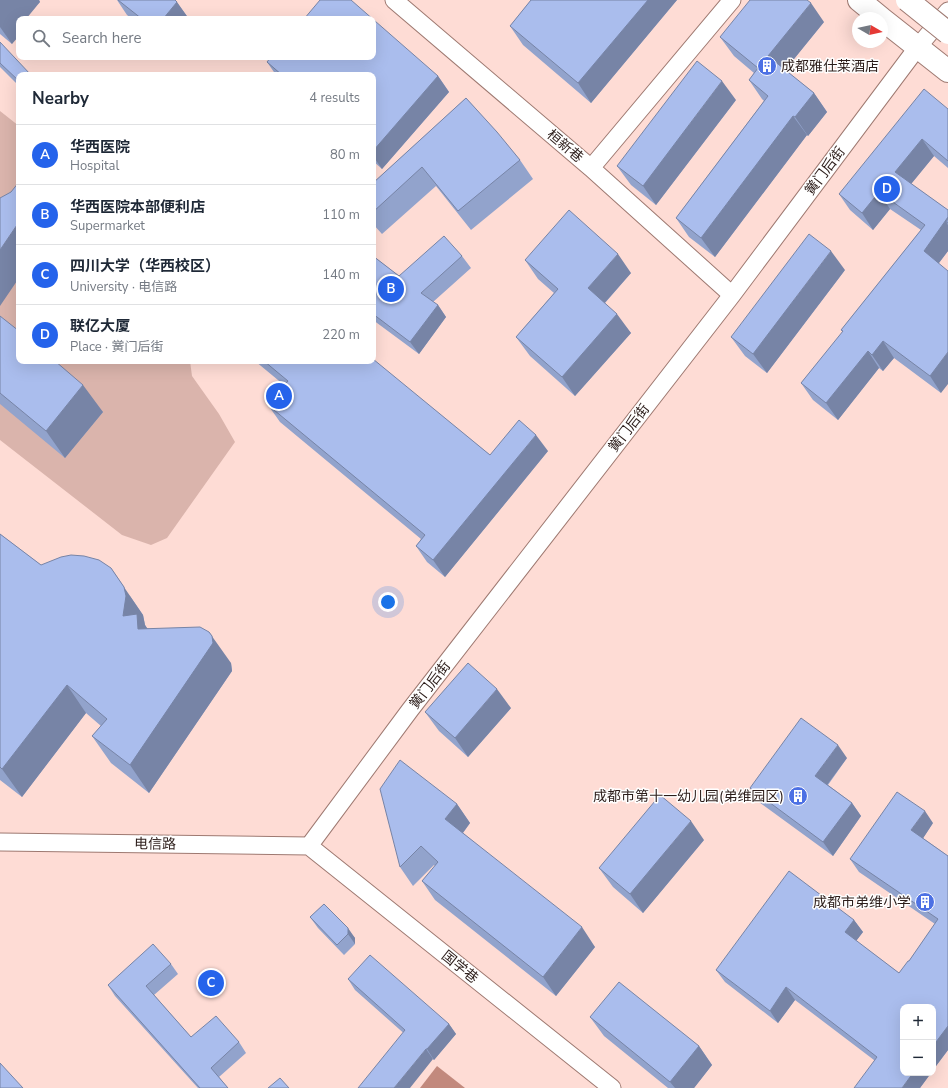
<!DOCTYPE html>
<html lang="en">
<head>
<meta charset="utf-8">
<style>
	body { margin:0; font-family:"Nunito Sans","Noto Sans SC",sans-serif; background:#f6f6f7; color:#1f2937 }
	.controls { position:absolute; right:12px; bottom:12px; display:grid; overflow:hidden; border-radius:8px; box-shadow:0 4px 16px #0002 }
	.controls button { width:36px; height:36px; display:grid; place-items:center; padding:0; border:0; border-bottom:1px solid #e0e1e3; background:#fff; color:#1f2937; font:20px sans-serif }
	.compass { position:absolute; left:852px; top:12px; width:36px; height:36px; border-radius:50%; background:#fff; box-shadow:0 4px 16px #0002; rotate:99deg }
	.you { position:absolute; left:388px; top:602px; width:14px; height:14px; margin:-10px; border:3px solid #fff; border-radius:50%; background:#1a73e8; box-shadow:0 0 0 6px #1a73e833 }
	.badge { display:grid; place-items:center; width:26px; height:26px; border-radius:50%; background:#2563eb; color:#fff; font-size:13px; font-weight:700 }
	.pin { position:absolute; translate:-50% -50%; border:2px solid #fff; box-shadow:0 1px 4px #0006 }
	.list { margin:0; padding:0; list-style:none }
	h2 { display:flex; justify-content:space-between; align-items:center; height:52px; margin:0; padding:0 16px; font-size:17px }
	h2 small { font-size:13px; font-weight:400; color:#747a83 }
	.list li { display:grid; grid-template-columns:26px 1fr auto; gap:12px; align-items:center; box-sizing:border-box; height:60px; padding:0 16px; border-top:1px solid #e0e1e3 }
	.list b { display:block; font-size:15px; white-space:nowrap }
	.list p { margin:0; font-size:13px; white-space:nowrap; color:#747a83 }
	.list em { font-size:13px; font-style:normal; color:#747a83 }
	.icon { flex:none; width:22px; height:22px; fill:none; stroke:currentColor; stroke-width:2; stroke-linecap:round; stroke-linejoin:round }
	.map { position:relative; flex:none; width:948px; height:1088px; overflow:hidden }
	.search { position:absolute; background:#fff; box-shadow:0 4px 16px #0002; left:16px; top:16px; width:360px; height:44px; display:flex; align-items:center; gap:10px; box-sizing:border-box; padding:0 14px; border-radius:8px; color:#747a83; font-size:15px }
	.panel { position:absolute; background:#fff; box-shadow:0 4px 16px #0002; left:16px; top:72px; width:360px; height:292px; border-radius:8px }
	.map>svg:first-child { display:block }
	.green { fill:#dab4ac }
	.water { fill:#c2897d }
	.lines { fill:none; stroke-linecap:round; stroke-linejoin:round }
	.minor-casing { stroke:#9e7971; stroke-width:19 }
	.secondary-casing { stroke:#9e7971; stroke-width:24 }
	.minor { stroke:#fff; stroke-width:17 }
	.secondary { stroke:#fff; stroke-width:22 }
	.primary-bridge-casing { stroke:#9e7971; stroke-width:24; stroke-linecap:butt }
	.primary-bridge { stroke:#fff; stroke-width:22 }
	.wall { fill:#92a3cc }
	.shaded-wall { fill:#7784a6 }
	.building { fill:#aabded; stroke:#7784a6 }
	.labels { text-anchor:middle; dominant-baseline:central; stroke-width:3; stroke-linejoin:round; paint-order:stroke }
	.poi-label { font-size:14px; fill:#2c1d1a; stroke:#fff; text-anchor:end }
	.street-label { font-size:14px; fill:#2c1d1a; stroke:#fff }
</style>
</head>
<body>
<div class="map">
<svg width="948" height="1088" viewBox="0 0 948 1088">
	<rect width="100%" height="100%" fill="#fedcd5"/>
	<path class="green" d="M0,111L19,126V361H190L192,376L219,414L235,442L167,538L151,545L122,535L0,440Z"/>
	<path class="water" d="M437,1066L465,1088H420Z"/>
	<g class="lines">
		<g class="minor-casing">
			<path id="minor" d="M394,0L591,168L732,295
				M591,168L732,0
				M0,842L309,846
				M309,846L410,710L732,295L917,48L948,11
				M309,846L612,1088"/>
		</g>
		<g class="secondary-casing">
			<path id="secondary" d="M859,0L881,18
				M882,19L948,71"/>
		</g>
		<use href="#minor" class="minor"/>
		<use href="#secondary" class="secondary"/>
		<g class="primary-bridge-casing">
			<path id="primary-bridge" d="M907,0L948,33"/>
		</g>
		<use href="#primary-bridge" class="primary-bridge"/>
	</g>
	<path class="wall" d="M0,0H39L40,2L19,19L12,44L0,34Z
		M117,0H175L189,19H132L127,15Z
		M531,0H677L591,103L523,45L510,26Z
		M824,22L785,70L814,93L827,112L808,136L807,135L715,257L689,237L676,218L764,101L762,99L749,80L754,73L734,56L720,37Z
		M0,42L19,75V86L0,67Z
		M267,62L438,76L449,92L382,169L373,161V75H276Z
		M466,98L520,160L533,179L471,230L436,186L382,234L373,224V183Z
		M736,100L656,205L631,185L617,166Z
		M948,109V168L934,156L911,184L948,210V251L939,263L941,393L894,358L883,371L879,368L838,420L813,400L801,383L843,332L841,330L921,230L890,209L873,230L850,210L839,194Z
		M373,256L399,276L462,256L471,268L433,302L438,305L446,317L419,354L373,320Z
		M525,260L631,273L605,303L631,333L575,396L530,356L516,337L554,293L538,279Z
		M845,270L767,373L745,356L731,337Z
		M0,316L103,412L65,458L0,404Z
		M255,361H373L490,455L548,451L445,577L427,562L416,546L421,539L280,422L268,405L284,385Z
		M0,534L41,565L130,596L143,615L145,625L147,628L231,663L232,671L149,793L111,763L92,736L101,726L86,713L22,797L0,780Z
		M511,708L468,757L439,731L425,712Z
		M847,758L828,785L852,803L861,816L833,856L759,802L750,788Z
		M457,804L470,823L463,833L595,947L556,996L435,900L422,881L435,866L434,865L413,886L400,867Z
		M933,823L923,838L948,856V1050L933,1070V1007L903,1073H931L920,1088L874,1060L795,1000L778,1023L725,982L716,970L854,920L863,932L856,941L899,973L909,961L935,924L859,872L850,859Z
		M704,840L643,913L613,887L599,868Z
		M324,904L355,938V944L344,955L318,928L310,917Z
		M171,964L178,974L154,995L191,1037L239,1042L246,1053L219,1077L228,1088H198L115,996L108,985Z
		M348,979L449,1024L456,1034L434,1060L355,990Z
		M590,1017L699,1046L712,1065L694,1088H668L604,1036Z"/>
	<path class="shaded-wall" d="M0,0H39L40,2L26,19H19V36L12,44L0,27Z
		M648,0H677L591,103L578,83Z
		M177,2L189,19H163Z
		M811,3L824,22L781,75L768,56Z
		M438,76L449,92L382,169L373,156V151Z
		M722,81L736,100L656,205L643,186Z
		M814,93L827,112L808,136L795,117Z
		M793,116L807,135L715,257L701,238Z
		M922,139L934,156L907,189L895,172Z
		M879,192L890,209L873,230L862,213Z
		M948,217L946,222L948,225V251L935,268L924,251Z
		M19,222V278L0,306V250Z
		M831,251L845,270L767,373L753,354Z
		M618,254L631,273L601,307L588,288Z
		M438,305L446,317L419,354L410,342Z
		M617,314L631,333L575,396L562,377Z
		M883,341L894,358L883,371L872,355Z
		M868,351L879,368L838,420L826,403Z
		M948,352V384L941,393L930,376Z
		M83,385L103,412L65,458L46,431Z
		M536,435L548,451L445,577L433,560Z
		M111,568L143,615L145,625L156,642L157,656L123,616Z
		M209,632L231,663L232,671L149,793L130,765Z
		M67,685L86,713L22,797L2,769Z
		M497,689L511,708L468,757L455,738Z
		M838,745L847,758L824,789L815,776Z
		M852,803L861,816L833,856L823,842Z
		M457,804L470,823L459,838L445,819Z
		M925,811L933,823L920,843L911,830Z
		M691,821L704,840L643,913L630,894Z
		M854,920L863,932L853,945L845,932Z
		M582,927L595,947L556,996L543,977Z
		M348,928L355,938V944L348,934Z
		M786,987L795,1000L778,1023L770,1011Z
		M449,1024L456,1034L434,1060L427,1049Z
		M948,1026V1050L933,1070V1046Z
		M699,1046L712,1065L694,1088H675L670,1082Z
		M426,1049L433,1059L410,1088H394Z
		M913,1073H931L920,1088H902Z"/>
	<path class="building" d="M118,0H175L177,2L163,19H142Z
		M320,0H351L438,76L373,151V75H282L267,62L271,57H373V19H304Z
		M531,0H648L578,83L510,26Z
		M750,0H807L811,3L768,56L814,93L795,117L793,116L701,238L676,218L768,96L749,80L758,68L720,37Z
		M0,42L31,75H19V81L0,63Z
		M697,61L722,81L643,186L617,166Z
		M924,89L948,109V161L922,139L895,172L948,210V217L924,251L948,271V352L930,376L883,341L872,355L868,351L826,403L801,383L843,331L841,330L925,225L879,192L862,213L839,194Z
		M466,98L497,132L520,160L458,211L422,167L373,212V183Z
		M19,182V222L0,250V198L11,192Z
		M569,210L618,254L588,288L617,314L562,377L516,337L558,289L525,260Z
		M948,218V223L946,222Z
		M809,234L831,251L753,354L731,337Z
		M444,236L462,256L421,293L438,305L410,342L373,314V256L399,276Z
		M0,316L19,331V361H55L83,385L46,431L0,393Z
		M373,359L490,455L519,420L536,435L433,560L416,546L425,535L268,405L288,381L264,361H373Z
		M0,534L41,565L61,557L71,555L84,556L99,560L111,568L124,587L126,596L123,616L137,614L138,629L200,627L209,632L212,636L213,643L130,765L92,736L107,719L67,685L2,769L0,767Z
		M468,663L497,689L455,738L425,712Z
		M801,718L838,745L815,776L852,803L823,842L750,788Z
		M400,760L457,804L445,819L582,927L543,977L422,881L438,862L421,846L400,867L380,789Z
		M897,792L925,811L911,830L948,856V1026L933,1046V1007H903V1073H913L902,1088H854L877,1057L786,987L770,1011L716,970L789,871L854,920L845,932L899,973L908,961H909L938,919L850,859Z
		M660,795L691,821L630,894L599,868Z
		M324,904L348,928V934L337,945L310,917Z
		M153,944L171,964L146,986L191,1037L216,1016L239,1042L211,1068L228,1088H200L108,985Z
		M370,955L449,1024L427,1049H426L394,1088H358L405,1030L348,979Z
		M619,982L699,1046L670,1082L590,1017Z
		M0,1063L23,1088H0Z
		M280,1078L289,1088H268Z"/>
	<defs>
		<g id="building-disc" transform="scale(1)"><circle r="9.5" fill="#4c70e4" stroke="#fff"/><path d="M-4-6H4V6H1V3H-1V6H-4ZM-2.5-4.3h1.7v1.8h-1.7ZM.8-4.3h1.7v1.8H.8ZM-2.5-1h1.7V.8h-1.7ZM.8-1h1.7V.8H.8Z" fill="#fff"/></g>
	</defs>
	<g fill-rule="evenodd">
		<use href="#building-disc" x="767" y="66"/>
		<use href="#building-disc" x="798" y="796"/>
		<use href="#building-disc" x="925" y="902"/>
	</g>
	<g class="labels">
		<g class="poi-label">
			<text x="781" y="66" text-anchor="start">成都雅仕莱酒店</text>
			<text x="784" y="796">成都市第十一幼儿园(弟维园区)</text>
			<text x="911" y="902">成都市弟维小学</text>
		</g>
		<g class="street-label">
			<text transform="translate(565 146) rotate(40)">桓新巷</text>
			<text transform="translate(825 171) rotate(-53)">黉门后街</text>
			<text transform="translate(629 428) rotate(-52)">黉门后街</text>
			<text transform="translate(430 685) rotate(-52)">黉门后街</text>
			<text transform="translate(155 844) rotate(1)">电信路</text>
			<text transform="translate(460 967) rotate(39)">国学巷</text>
		</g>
	</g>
</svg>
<div class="controls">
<button>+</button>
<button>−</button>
</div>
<svg class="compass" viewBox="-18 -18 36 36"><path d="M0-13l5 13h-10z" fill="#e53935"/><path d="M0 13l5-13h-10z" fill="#747a83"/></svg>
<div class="you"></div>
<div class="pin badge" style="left:279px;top:396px">A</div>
<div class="pin badge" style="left:391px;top:289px">B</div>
<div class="pin badge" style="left:211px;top:983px">C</div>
<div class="pin badge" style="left:887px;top:189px">D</div>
<div class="search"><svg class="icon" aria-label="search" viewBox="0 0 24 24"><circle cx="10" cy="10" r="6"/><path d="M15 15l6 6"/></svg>Search here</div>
<section class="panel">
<h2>Nearby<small>4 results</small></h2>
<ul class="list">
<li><span class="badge">A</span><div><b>华西医院</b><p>Hospital</p></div><em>80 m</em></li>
<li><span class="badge">B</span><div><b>华西医院本部便利店</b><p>Supermarket</p></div><em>110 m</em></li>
<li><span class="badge">C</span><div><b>四川大学（华西校区）</b><p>University · 电信路</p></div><em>140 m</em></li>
<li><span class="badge">D</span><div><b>联亿大厦</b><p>Place · 黉门后街</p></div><em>220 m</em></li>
</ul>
</section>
</div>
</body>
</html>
